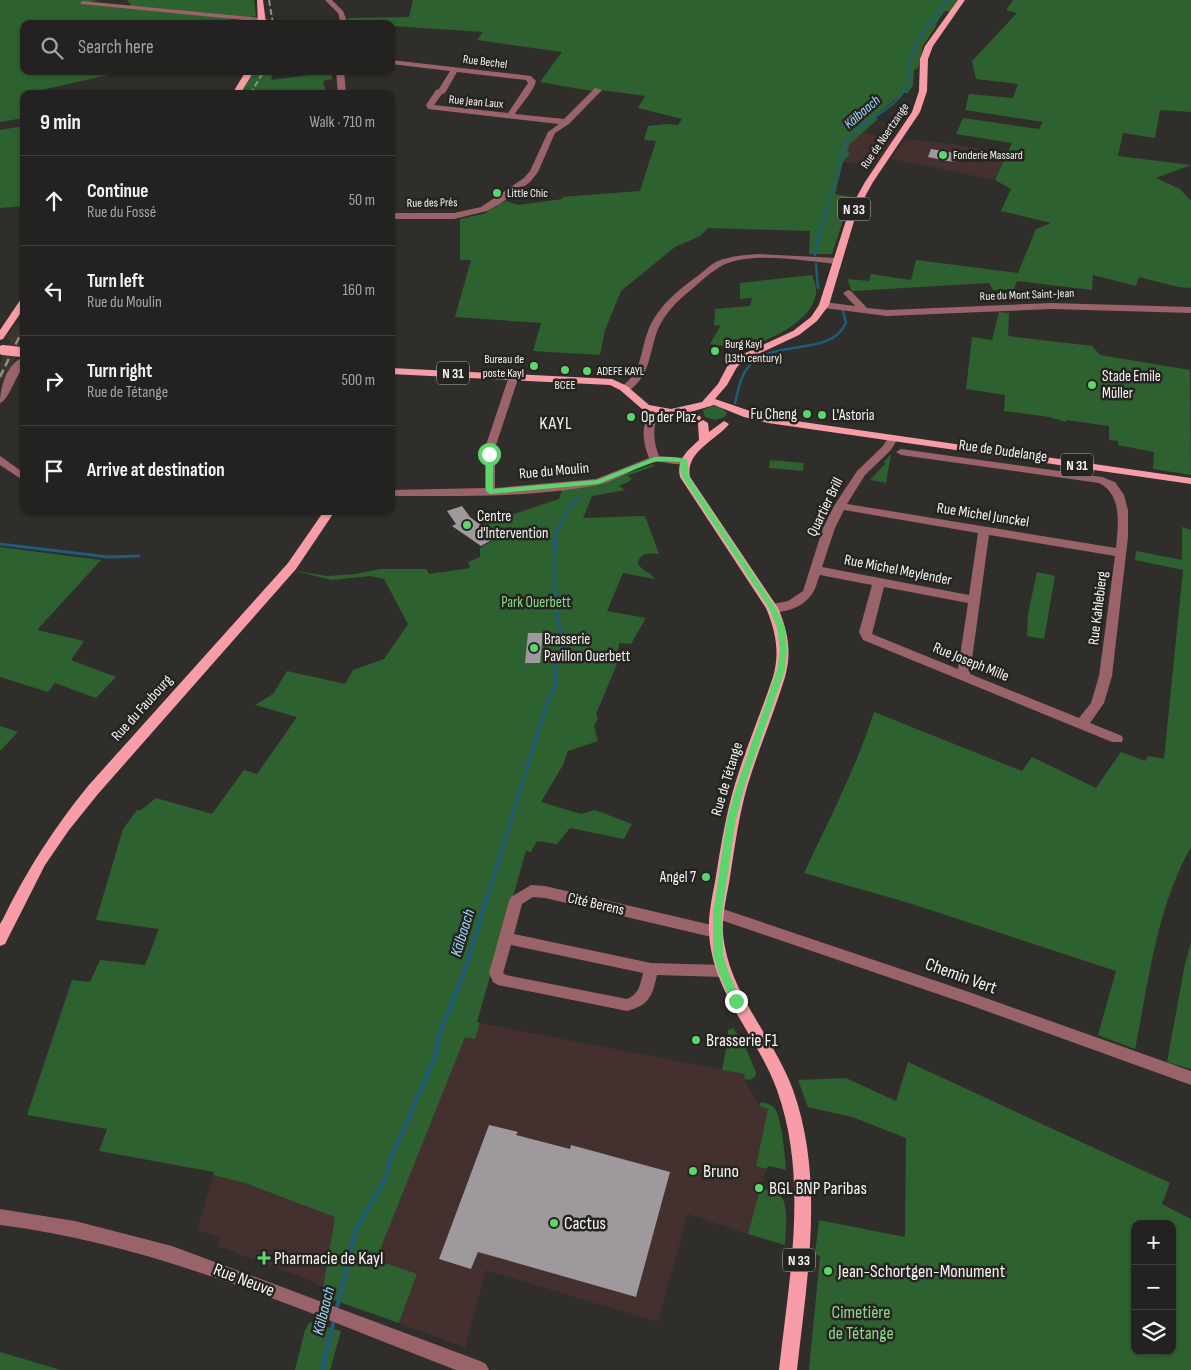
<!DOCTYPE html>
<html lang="en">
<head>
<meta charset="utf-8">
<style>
	body { margin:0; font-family:"Sofia Sans Condensed",sans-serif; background:#2c2a29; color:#f1f3f6 }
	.controls { position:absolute; right:15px; bottom:15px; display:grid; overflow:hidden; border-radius:10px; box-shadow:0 1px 4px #0004 }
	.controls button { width:45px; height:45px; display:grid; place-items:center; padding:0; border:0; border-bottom:1px solid #413f3e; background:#242220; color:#f1f3f6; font:25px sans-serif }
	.stop { position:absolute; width:15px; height:15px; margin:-11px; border:4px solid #5cd56d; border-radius:50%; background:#fff }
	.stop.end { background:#5cd56d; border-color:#fff; box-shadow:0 1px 5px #0008 }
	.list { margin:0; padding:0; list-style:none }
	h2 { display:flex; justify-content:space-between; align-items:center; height:65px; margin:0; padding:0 20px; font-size:21px }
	h2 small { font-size:16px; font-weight:400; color:#a3a4a5 }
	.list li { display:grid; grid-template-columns:32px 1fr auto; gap:15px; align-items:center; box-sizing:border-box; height:90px; padding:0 20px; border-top:1px solid #413f3e }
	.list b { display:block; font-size:19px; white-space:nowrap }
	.list p { margin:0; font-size:16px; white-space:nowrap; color:#a3a4a5 }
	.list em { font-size:16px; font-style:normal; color:#a3a4a5 }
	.icon { flex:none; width:28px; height:28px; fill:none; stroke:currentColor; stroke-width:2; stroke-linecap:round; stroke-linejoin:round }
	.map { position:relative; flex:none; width:1191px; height:1370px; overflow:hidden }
	.search { position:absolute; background:#242220; box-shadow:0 1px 4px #0004; left:20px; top:20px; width:375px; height:55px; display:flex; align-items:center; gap:12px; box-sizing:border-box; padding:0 18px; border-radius:10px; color:#a3a4a5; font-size:19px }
	.panel { position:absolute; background:#242220; box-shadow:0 1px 4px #0004; left:20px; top:90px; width:375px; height:425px; border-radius:10px }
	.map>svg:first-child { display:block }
	.commercial { fill:#44302e }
	.built { fill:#3c372d }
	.green { fill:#2e6130; fill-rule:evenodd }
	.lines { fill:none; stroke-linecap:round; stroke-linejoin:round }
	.stream-far3 { stroke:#1f5b7b; stroke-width:2 }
	.stream-far2 { stroke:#1f5b7b; stroke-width:2.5 }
	.stream-far1 { stroke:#1f5b7b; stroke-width:3 }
	.stream { stroke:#1f5b7b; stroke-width:4 }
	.building { fill:#9d999c }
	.minor { fill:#9a6269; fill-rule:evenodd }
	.major { fill:#f89da8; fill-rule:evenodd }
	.rail-far1 { stroke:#918f8c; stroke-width:2; stroke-dasharray:6 3; stroke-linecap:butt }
	.rail { stroke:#918f8c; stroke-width:2.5; stroke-dasharray:8 4; stroke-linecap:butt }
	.major-bridge { stroke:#f89da8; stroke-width:10 }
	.route { fill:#5cd56d }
	.poi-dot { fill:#5cd56d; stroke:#262420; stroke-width:2 }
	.labels { text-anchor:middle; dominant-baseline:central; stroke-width:5; stroke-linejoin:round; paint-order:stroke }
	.far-street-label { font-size:12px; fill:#f6f5f2; stroke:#262420 }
	.far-poi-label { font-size:12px; fill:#f6f5f2; stroke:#262420; text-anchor:start }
	.far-water-label { font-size:14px; font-style:italic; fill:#9fdafe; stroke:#262420 }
	.shield { fill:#262420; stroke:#b8b6b3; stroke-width:1 }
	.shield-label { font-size:14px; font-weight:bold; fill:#f6f5f2 }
	.poi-label { font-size:15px; fill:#f6f5f2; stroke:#262420; text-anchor:start }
	.street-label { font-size:15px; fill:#f6f5f2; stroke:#262420 }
	.park-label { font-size:15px; fill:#8bd98c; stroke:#262420 }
	.water-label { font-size:16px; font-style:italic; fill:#9fdafe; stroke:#262420 }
	.quarter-label { font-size:18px; letter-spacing:1px; fill:#f6f5f2; stroke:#262420 }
	.near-street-label { font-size:18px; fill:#f6f5f2; stroke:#262420 }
	.near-poi-label { font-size:18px; fill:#f6f5f2; stroke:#262420; text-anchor:start }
	.near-park-label { font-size:18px; fill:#8bd98c; stroke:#262420 }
</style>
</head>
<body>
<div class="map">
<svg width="1191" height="1370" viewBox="0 0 1191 1370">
	<rect width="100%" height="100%" fill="#302e2a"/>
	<path class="commercial" d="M861,132L895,139L874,166L843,162L851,153L847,152L850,144Z
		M905,139L953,144L1007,154L995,180L891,159Z
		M480,1023L745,1074L744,1079L759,1106L769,1109L756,1166L766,1169L748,1234L688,1214L658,1322L486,1270L465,1348L399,1323L417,1275L376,1260L465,1036L475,1038Z
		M213,1175L245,1183L335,1217L323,1287L312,1281L218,1246L219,1237L197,1230Z"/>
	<path class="built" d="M24,318V346H7L10,341L6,338L16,324L21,322Z
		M3,356H16L6,379H2L0,384V364Z"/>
	<path class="green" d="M0,0H98L85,3L132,7L127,0H254L256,16L250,18H231V24H24V71H126L32,92V94H24V118L0,122Z
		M411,0H959L950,12L945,11L936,24L937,25L923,46L918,68L914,70L913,85L908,93H903L874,117L878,119L850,144L847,152L851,153L843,162L835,194L852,197L846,211L832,254H809L810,231L708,228L700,236L675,247L621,291L605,330L600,355L533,351L541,323L455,317L471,260H460V219L483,214L506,201L518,205L563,199L562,197L640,191L656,141L644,140L648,126L666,124L678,125L682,119L638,108L645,96L594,89L592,91L540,82L562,52L477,40L483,32L391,26V24H348V18L409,17L413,0Z
		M1013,0H1191V112L1160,110L1155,138L1123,133L1118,156L1191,165L1156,178L1180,189L1191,201V288L1178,287L1139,277L1136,286L1093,275L1092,290L1017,281L1014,289L993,290L989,283L852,291L847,279L869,281L871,274L911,280L916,260L1018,273L1036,229L1051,223L1001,211L1011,189L995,180L1012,143L956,134L963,118L1039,129L1043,122L965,110L969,94L1013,98L1018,84L976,79L972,61L1017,13L1006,10Z
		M253,71H274L271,80L332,72V79L323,81L326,94H238Z
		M24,126V206L0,208V130Z
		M812,275C814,280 817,288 816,293C813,321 769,341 745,347C735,349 720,345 710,344L721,325L714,326L715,309L750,306L752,298L740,299V283Z
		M999,312L1009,313L1008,336L1092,346L1100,355L1190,370L1191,475L1153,469L1154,452L1118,445V441L1109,440V426L1066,420V422L1049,417L1004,411L1005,395L966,389L972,337L992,340Z
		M712,406L720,407L727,413L725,417L715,420L705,417L703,410Z
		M891,454L886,483L870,480L885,464L884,462Z
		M770,460L804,463L803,471L769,468Z
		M653,464L654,466L627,476L632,478L630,481L619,486L625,490L592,496L583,518L645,516L659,554C650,553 640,552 638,563C641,571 651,572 655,579L623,573L607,611L646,618L631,644L619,643L617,664L596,714L598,719L594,726L598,741L568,751L563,765L541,802L581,814L595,810L632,824L624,839L570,828L557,844L537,841L531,852L526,851L477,1022L480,1023L475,1039L465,1037L376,1260L417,1274L399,1323L328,1298L323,1287L335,1217L245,1183L213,1175L214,1172L99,1151L107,1129L27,1115L72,980L90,982L100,960L145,965L159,929L96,920L123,829L137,810H141L156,798L212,814L244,770L257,774L297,717L255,705L273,694L287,671L345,684L353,670L384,659L408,624L384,579L370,576L332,580L295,571L328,576L355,574L380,569H426L429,574L470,568L468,562L480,557V548L498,537L481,525L559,499L562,490L598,484Z
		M1182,527L1191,530V847C1156,909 1149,981 1135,1049L1098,1035L1116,971L909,903L804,873C829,820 856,768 874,712L1022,771L1032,757L1096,788L1121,752L1145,761L1148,756L1164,759L1183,570L1135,560L1136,551L1182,560Z
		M0,547L101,560L37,630L84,641L71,660L116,677L96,698L55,683L48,692L0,677Z
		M1037,572L1055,576L1044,639L1027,636L1028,614Z
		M0,726L18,732L0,751Z
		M1191,942V1069L1167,1062L1185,964Z
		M733,1028L744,1044L756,1072L755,1077L750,1080L744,1079L745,1074L722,1070L728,1040V1030Z
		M908,1062L1170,1183L1162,1204L1191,1219V1370H809L820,1256L815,1254L819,1220L905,1237L906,1138L852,1117L808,1107L798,1080L846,1078L896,1101ZM1135,1224H1172V1351H1135Z
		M761,1102C767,1104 772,1104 775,1109C782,1120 785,1156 786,1170L769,1166L766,1169L756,1166L768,1109L759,1106Z
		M760,1189C765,1190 771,1190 776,1192C791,1199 785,1232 785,1245L748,1234Z
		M310,1322L341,1331L330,1370H295L305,1330Z
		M0,1352L61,1370H0Z"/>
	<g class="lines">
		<path class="stream-far3" d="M820,232L847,141C862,120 891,112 905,90C911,79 908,66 912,55C919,34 934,17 948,0"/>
		<path class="stream-far2" d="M815,255L820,231
			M816,264L818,288
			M735,403C738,392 739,380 746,370C768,336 830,359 846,323L843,311
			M560,526L571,505L580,497"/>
		<path class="stream-far1" d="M0,544L108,557L139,556
			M487,898L547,703L556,683L555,667L564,649L556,611L554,565L556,533L561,524"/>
		<path class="stream" d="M336,1311L356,1229L388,1174L387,1167L436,1055L439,1034L463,976L487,897
			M322,1370L334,1320"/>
	</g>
	<path class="building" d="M931,149L960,154L955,162L948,161L928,157Z
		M462,506L470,517L497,537L481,546L452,526L456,524L447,511Z
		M528,633H543L540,663H525Z
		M489,1125L518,1132L516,1135L570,1149L571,1145L670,1172L636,1297L478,1252L471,1269L439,1259Z"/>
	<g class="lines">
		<path class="minor" d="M325,0H332L343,11L348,24H341L338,13Z
			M83,1L262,18L283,24L81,4L80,3Z
			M391,60L531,76L536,81C534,91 521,104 515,114L564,119L595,88L602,90L569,124L555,133L538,172L530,182L500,204L487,211L454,219H391V213H454L481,207L524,178L530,171L548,132L559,124L428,109L426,105L436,90L439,89L450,71L391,64ZM457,72L526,80L528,83L508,113L434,105L442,94L445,93Z
			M336,71H344L346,94H338Z
			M759,254L837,258L842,261L837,264C805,261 752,251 723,265C712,271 701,281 692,289C678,300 665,313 658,329C649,352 651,374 630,390H622V386C642,372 640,352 648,331C657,307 678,290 699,275C705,270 711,264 718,261C731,256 745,255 759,254Z
			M848,290L851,291L867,308L887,310L1051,303L1191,307V313L1051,309L887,316L824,308L819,305L824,302L855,306L843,293Z
			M24,357V366C16,375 9,400 0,403C0,387 7,363 24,357Z
			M514,373L519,376L495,448V488L596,479L649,458C642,441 641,425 651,409L655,408L660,411C652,426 653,441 659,456L685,458L690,461C683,468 667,461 657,462C639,464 616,482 597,485C530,498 459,496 391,496V490L485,488V448L509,376Z
			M893,435L898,438L891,450L865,475L847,504L1116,548C1118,526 1123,495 1099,483L901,455L896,452L901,449L1102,477L1115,482L1124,495L1128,510V537L1112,676L1104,703L1090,723L1122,736L1123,739L1122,742H1112L863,640L859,632L872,585L820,575C817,581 816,589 812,594C804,607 782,615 768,611L766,608L768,605L788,601L803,591L823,528L834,506L857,471L883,446L889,436ZM844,510L978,533L969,595L822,567L835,528ZM989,535L1115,556L1099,676L1091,703L1079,718L970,674ZM884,587L968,603L958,669L872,634Z
			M0,456L24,473V481L0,465Z
			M531,885L545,886L716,926L721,928L723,932L721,936L716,938L545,898L533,897L522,904L514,934L651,963L723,965L728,967L730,971L728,975L723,977L657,975C652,997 649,1005 627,1011L498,985L493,982L489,973L509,901L511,897ZM511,945L643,973C640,985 639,994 627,999L506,975L503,973Z
			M717,907L969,992L1191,1071V1085L967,1004L712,917L710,913L712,909Z
			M0,1209L75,1221L172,1246L480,1361L486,1364L489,1370H456C307,1313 160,1245 0,1225Z"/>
		<path class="major" d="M257,0H263L266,24H258Z
			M958,0H965L933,46L928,59L927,91L920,112L873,182L857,211L829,305L817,321L799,335L745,360L737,367L727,385L715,399L768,417L1191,478V484L768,423L744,417L714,405L687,413L700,416L701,418L700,420L696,421L642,409L620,390L610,385L391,374V368L612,379L627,386L649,405L671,409L702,402L718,384L729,363L739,356L793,331L811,317L819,305L849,211L865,182L912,112L919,91L920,59L925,46Z
			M246,71H254L240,94H232Z
			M24,298V308L3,339L0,340V330L21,299Z
			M703,420L708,423L709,432L724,421L729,424C715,441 685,452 690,477L778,608C788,631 792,652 785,677C774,713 759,748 748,784C739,814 735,845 730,877C727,895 722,914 723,933C728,993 773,1035 793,1090C825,1179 807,1278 797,1370H779C789,1279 809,1179 777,1090C757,1035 712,993 709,932C708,913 713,894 716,876C721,845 726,814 735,784C746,748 761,713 773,677C780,653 776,632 766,608L680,477C676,460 687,451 699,440L698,423Z
			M324,511H335L296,569L98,794L69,830L45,865L5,944L0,946V924L3,919C26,871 54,828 88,786L288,563Z"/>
		<path class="rail-far1" d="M269,0L273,24
			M250,94L264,71"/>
		<path class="rail" d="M0,377L24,327"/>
		<path class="major-bridge" d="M3,350L21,352"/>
	</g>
	<path class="route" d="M489,452L493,454V489L597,480L655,457H671L687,459L689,477L776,608L785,628L787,650L785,670L745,785L736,819L722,913L723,954L728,971L741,1001L739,1004H732L718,971L713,954V913L727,819L737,785L777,670L780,650L777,628L769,608L682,477L680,468L681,462L656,461L598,484L490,494L486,491V454Z"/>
	<g class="poi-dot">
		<circle cx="943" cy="155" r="5"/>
		<circle cx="497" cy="193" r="5"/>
		<circle cx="715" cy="351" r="5"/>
		<circle cx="534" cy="366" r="5"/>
		<circle cx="565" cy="370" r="5"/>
		<circle cx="587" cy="371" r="5"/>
		<circle cx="1092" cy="385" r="5"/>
		<circle cx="807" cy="414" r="5"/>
		<circle cx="822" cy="415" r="5"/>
		<circle cx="631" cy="417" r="5"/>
		<circle cx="467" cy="525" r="5"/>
		<circle cx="534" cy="648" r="5"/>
		<circle cx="706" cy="877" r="5"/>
		<circle cx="696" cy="1040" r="5"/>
		<circle cx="693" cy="1171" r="5"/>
		<circle cx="759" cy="1188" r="5"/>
		<circle cx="554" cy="1223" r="5"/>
		<path d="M261.5 1250.5h5v5h5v5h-5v5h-5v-5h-5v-5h5z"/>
		<circle cx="828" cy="1271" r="5"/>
	</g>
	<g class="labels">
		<g class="far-street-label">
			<text transform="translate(485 62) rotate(7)">Rue Bechel</text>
			<text transform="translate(476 102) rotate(5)">Rue Jean Laux</text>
			<text transform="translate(885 136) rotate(-56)">Rue de Noertzange</text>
			<text transform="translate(432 203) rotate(-1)">Rue des Prés</text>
			<text transform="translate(1027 295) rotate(-2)">Rue du Mont Saint-Jean</text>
		</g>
		<g class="far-poi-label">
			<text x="953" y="155">Fonderie Massard</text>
			<text x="507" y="193">Little Chic</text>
			<text x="725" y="344">Burg Kayl<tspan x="725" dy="14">(13th century)</tspan></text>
			<text x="524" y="359" text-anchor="end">Bureau de<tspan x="524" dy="14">poste Kayl</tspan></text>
			<text x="597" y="371">ADEFE KAYL</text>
			<text x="565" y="385" text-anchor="middle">BCEE</text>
		</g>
		<g class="far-water-label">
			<text transform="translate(862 112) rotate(-41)">Kälbaach</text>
		</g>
		<g class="shield">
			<rect x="838" y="197.5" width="32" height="23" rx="4"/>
			<rect x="437" y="361.5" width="32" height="23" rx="4"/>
			<rect x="1061" y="453.5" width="32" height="23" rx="4"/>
			<rect x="783" y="1248.5" width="32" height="23" rx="4"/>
		</g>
		<g class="shield-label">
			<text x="854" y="209">N 33</text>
			<text x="453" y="373">N 31</text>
			<text x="1077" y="465">N 31</text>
			<text x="799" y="1260">N 33</text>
		</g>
		<g class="poi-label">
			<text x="1102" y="376">Stade Emile<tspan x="1102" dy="17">Müller</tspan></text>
			<text x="797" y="414" text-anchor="end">Fu Cheng</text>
			<text x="832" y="415">L'Astoria</text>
			<text x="641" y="417">Op der Plaz</text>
			<text x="477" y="516">Centre<tspan x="477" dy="17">d'Intervention</tspan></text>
			<text x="544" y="639">Brasserie<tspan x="544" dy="17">Pavillon Ouerbett</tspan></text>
			<text x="696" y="877" text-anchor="end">Angel 7</text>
		</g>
		<g class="street-label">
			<text transform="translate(1003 451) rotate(8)">Rue de Dudelange</text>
			<text transform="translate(554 471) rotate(-5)">Rue du Moulin</text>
			<text transform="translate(825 507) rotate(-64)">Quartier Brill</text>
			<text transform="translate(983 515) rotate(9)">Rue Michel Junckel</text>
			<text transform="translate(898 570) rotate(11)">Rue Michel Meylender</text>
			<text transform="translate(1098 608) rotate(-83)">Rue Kahlebierg</text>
			<text transform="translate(971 662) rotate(22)">Rue Joseph Mille</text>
			<text transform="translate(142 708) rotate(-48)">Rue du Faubourg</text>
			<text transform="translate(727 779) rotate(-73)">Rue de Tétange</text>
			<text transform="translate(596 904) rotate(13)">Cité Berens</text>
		</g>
		<g class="park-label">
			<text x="536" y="602">Park Ouerbett</text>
		</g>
		<g class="water-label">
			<text transform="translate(463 933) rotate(-73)">Kälbaach</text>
			<text transform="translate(324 1311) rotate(-76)">Kälbaach</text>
		</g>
		<g class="quarter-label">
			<text x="556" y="423">KAYL</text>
		</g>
		<g class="near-street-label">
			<text transform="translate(961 976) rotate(20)">Chemin Vert</text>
			<text transform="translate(244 1280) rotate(21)">Rue Neuve</text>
		</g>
		<g class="near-poi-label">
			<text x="706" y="1040">Brasserie F1</text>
			<text x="703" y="1171">Bruno</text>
			<text x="769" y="1188">BGL BNP Paribas</text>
			<text x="564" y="1223">Cactus</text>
			<text x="274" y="1258">Pharmacie de Kayl</text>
			<text x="838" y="1271">Jean-Schortgen-Monument</text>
		</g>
		<g class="near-park-label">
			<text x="861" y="1312">Cimetière<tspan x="861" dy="21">de Tétange</tspan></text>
		</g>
	</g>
</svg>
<div class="controls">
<button>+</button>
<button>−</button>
<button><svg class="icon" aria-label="layers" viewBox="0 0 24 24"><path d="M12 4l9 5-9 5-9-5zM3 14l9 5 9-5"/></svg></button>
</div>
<div class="stop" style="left:489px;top:454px"></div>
<div class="stop end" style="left:736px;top:1001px"></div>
<div class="search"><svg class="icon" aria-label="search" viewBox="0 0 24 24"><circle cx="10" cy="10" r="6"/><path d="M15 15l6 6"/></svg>Search here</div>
<section class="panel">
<h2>9 min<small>Walk · 710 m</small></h2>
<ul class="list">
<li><svg class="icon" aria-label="ahead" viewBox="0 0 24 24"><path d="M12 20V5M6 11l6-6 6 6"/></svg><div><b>Continue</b><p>Rue du Fossé</p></div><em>50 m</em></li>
<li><svg class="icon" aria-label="left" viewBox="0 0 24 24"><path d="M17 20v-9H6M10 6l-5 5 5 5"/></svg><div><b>Turn left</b><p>Rue du Moulin</p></div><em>160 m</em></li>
<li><svg class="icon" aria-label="right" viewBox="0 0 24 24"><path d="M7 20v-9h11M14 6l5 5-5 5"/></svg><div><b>Turn right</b><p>Rue de Tétange</p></div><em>500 m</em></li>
<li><svg class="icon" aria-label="arrive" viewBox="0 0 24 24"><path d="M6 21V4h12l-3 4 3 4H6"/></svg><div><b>Arrive at destination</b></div></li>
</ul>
</section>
</div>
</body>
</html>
